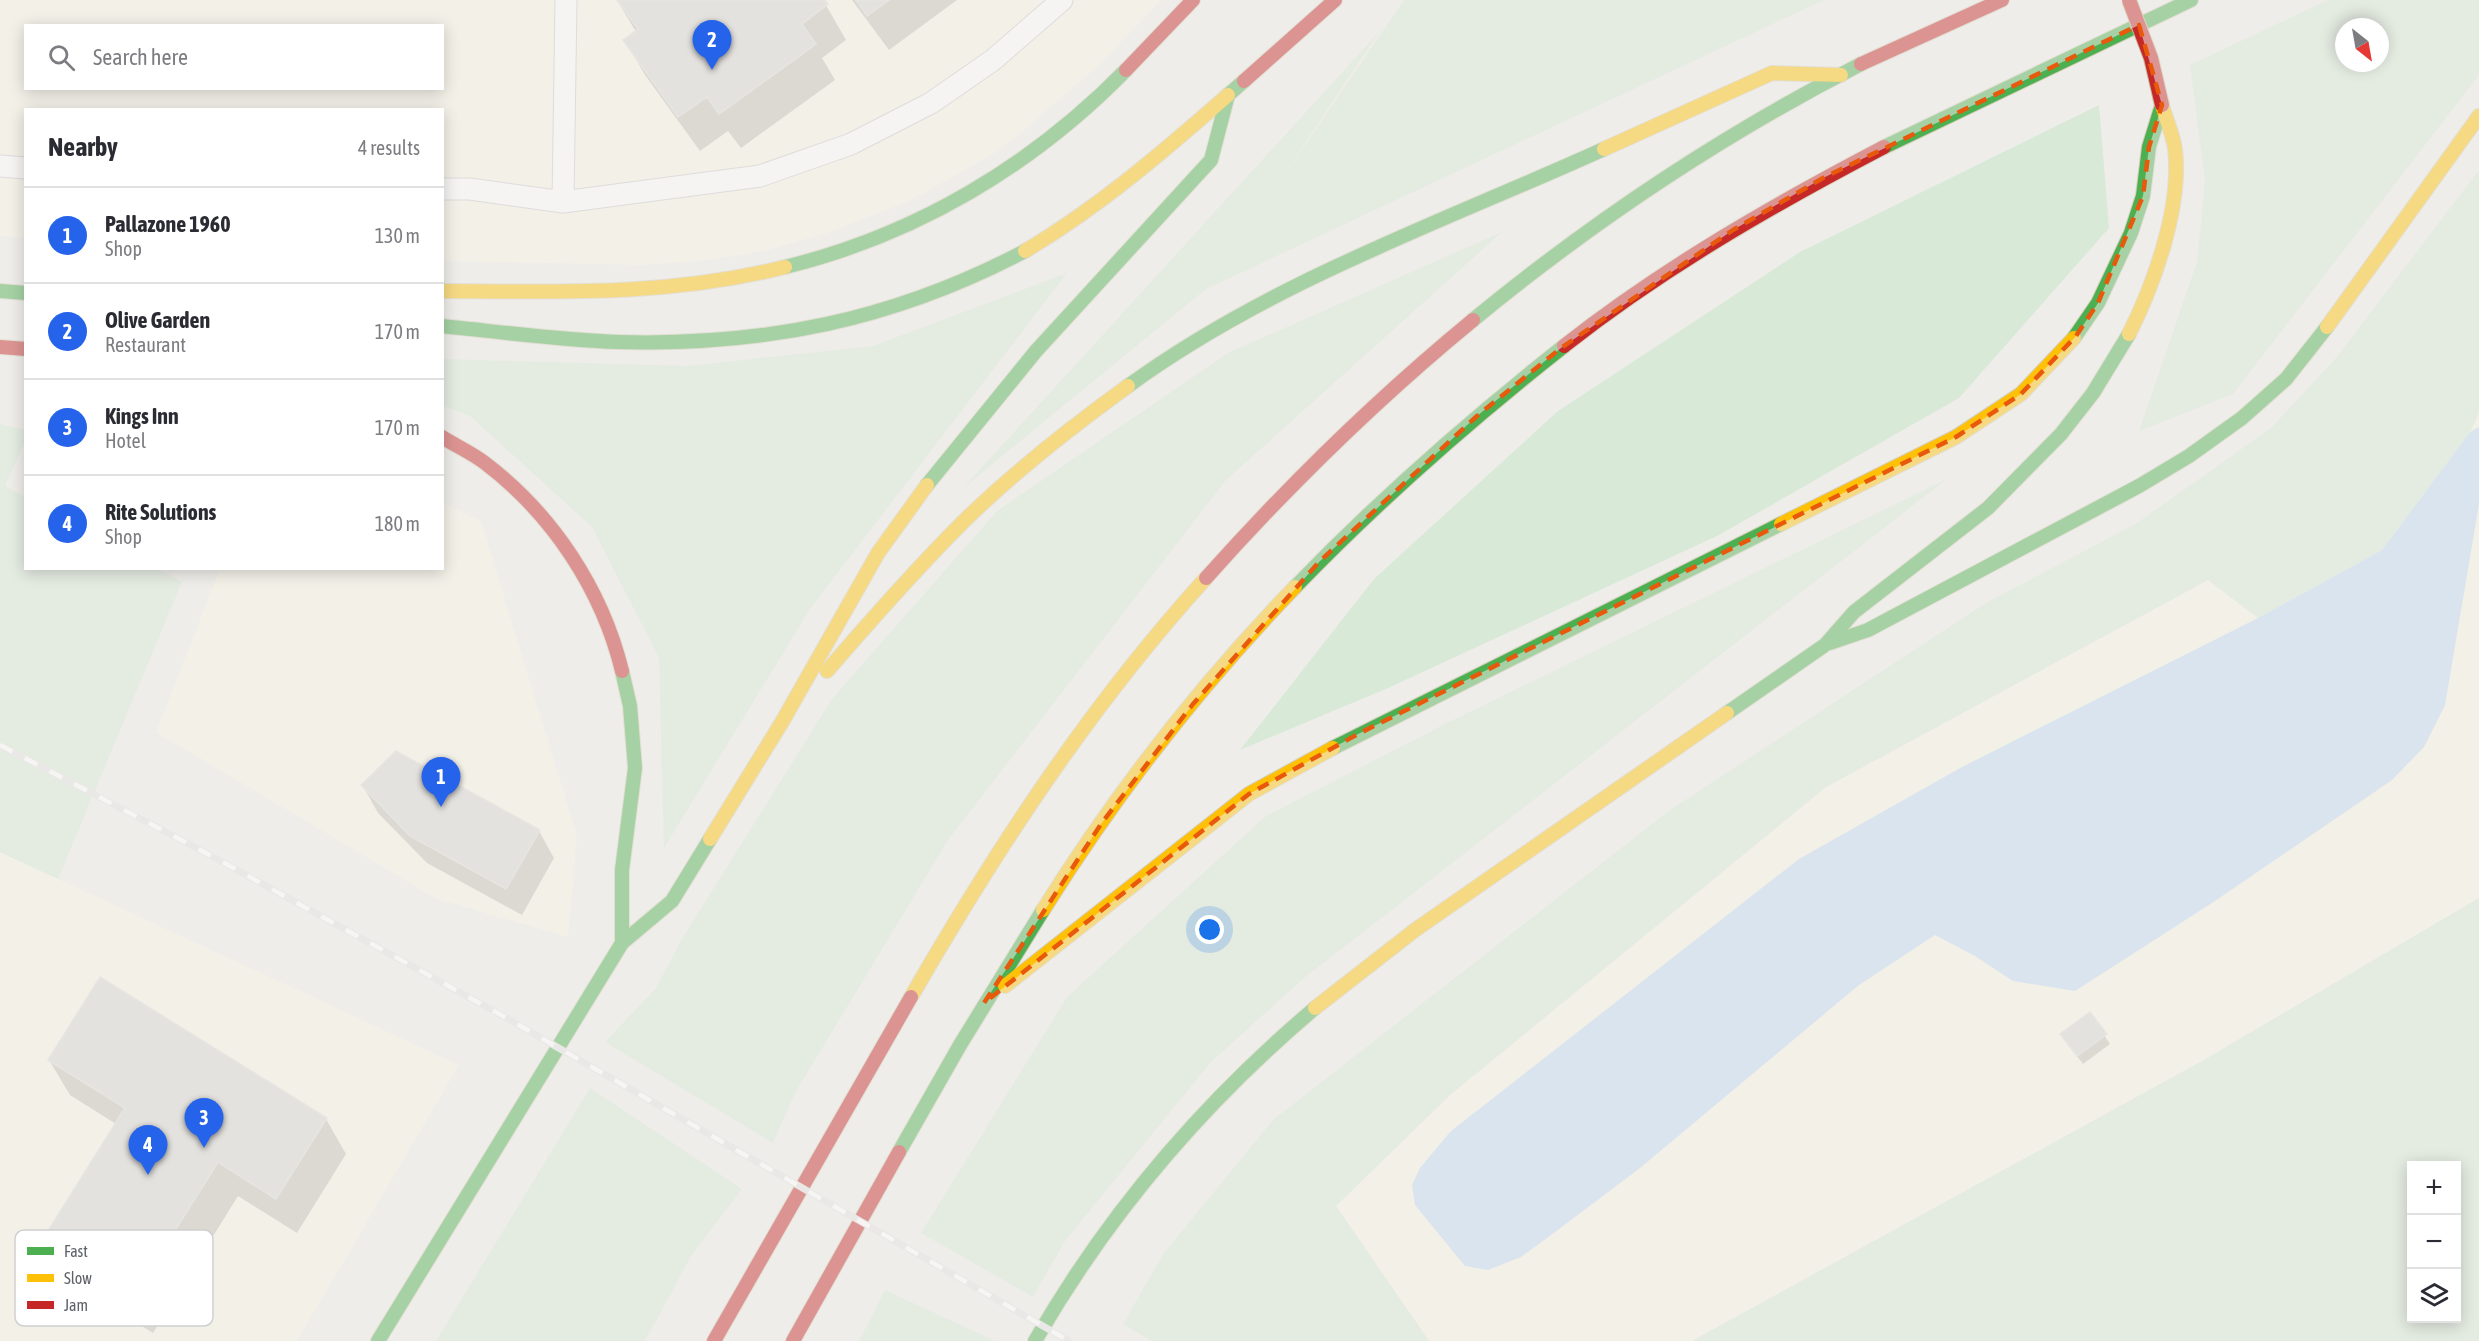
<!DOCTYPE html>
<html lang="en">
<head>
<meta charset="utf-8">
<style>
	body { margin:0; font-family:"Asap Condensed",sans-serif; background:#f7f7f7; color:#2b2b33 }
	.controls { position:absolute; right:18px; bottom:18px; display:grid; overflow:hidden; border-radius:0px; box-shadow:0 3px 15px #0003 }
	.controls button { width:54px; height:54px; display:grid; place-items:center; padding:0; border:0; border-bottom:2px solid #e1e1e2; background:#fff; color:#2b2b33; font:30px sans-serif }
	.compass { position:absolute; left:2335px; top:18px; width:54px; height:54px; border-radius:50%; background:#fff; box-shadow:0 3px 15px #0003; rotate:149deg }
	.you { position:absolute; left:1210px; top:930px; width:21px; height:21px; margin:-15px; border:4px solid #fff; border-radius:50%; background:#1a73e8; box-shadow:0 0 0 9px #1a73e833 }
	.badge { display:grid; place-items:center; width:39px; height:39px; border-radius:50%; background:#2563eb; color:#fff; font-size:20px; font-weight:700 }
	.pin { position:absolute; translate:-50% -50px; filter:drop-shadow(0 2px 3px #0008) }
	.pin::after { content:''; position:absolute; top:32px; width:21px; height:18px; background:inherit; clip-path:polygon(0 0,100% 0,50% 100%) }
	.list { margin:0; padding:0; list-style:none }
	h2 { display:flex; justify-content:space-between; align-items:center; height:78px; margin:0; padding:0 24px; font-size:26px }
	h2 small { font-size:20px; font-weight:400; color:#7c7c81 }
	.list li { display:grid; grid-template-columns:39px 1fr auto; gap:18px; align-items:center; box-sizing:border-box; height:96px; padding:0 24px; border-top:2px solid #e1e1e2 }
	.list b { display:block; font-size:22px; white-space:nowrap }
	.list p { margin:0; font-size:20px; white-space:nowrap; color:#7c7c81 }
	.list em { font-size:20px; font-style:normal; color:#7c7c81 }
	.icon { flex:none; width:33px; height:33px; fill:none; stroke:currentColor; stroke-width:2; stroke-linecap:round; stroke-linejoin:round }
	.map { position:relative; flex:none; width:2479px; height:1341px; overflow:hidden }
	.search { position:absolute; background:#fff; box-shadow:0 3px 15px #0003; left:24px; top:24px; width:420px; height:66px; display:flex; align-items:center; gap:15px; box-sizing:border-box; padding:0 21px; border-radius:0px; color:#7c7c81; font-size:22px }
	.panel { position:absolute; background:#fff; box-shadow:0 3px 15px #0003; left:24px; top:108px; width:420px; height:462px; border-radius:0px }
	.map>svg:first-child { display:block }
	.commercial { fill:#f6f3e4; fill-rule:evenodd }
	.green { fill:#d8e9d7; fill-rule:evenodd }
	.water { fill:#c0daf4 }
	.shadow { fill:#0003 }
	.building { fill:#d4d4d2; stroke:#dddcd8; stroke-width:1.5 }
	.lines { fill:none; stroke-linecap:round; stroke-linejoin:round }
	.lane-casing { stroke:#cac9ca; stroke-width:23 }
	.fast-casing { stroke:#d4ceb9; stroke-width:16 }
	.slow-casing { stroke:#d4ceb9; stroke-width:16 }
	.jam-casing { stroke:#d4ceb9; stroke-width:16 }
	.lane { stroke:#fcfcfc; stroke-width:21 }
	.fast { stroke:#4caf50; stroke-width:14 }
	.slow { stroke:#ffc107; stroke-width:14 }
	.jam { stroke:#c62828; stroke-width:14 }
	.rail-casing { stroke:#e3e3e3; stroke-width:7 }
	.rail { stroke:#fff; stroke-width:4.5; stroke-dasharray:14; stroke-linecap:butt }
	.jam-bridge-casing { stroke:#c4ba98; stroke-width:16; stroke-linecap:butt }
	.jam-bridge { stroke:#c62828; stroke-width:14 }
	.marked { fill:none; stroke:#e8590c; stroke-width:4.5; stroke-dasharray:12 8; stroke-linejoin:round }
	.key { fill:#fff; stroke:#cfd0d1; stroke-width:1.5 }
	.key-label { font-size:16px; fill:#5e6166 }
</style>
</head>
<body>
<div class="map">
<svg width="2479" height="1341" viewBox="0 0 2479 1341">
	<rect width="100%" height="100%" fill="#eeede9"/>
	<path class="commercial" d="M0,0H1161L1100,64L1022,132L990,156L909,201L830,232L768,250L710,260L641,265L443,261L442,110H26L25,238L0,236ZM26,26H442V88H26Z
		M2479,413V898L2204,1060L1692,1341H1429L1336,1206L1450,1095L1826,787L2208,580L2470,432Z
		M443,503L481,521L577,836L568,937L437,899L156,732L220,569L442,568Z
		M0,852L459,1065L297,1341H0Z"/>
	<path class="green" d="M1404,0H1824L1206,289L963,488L1379,32L1264,205Z
		M2328,0H2479V75L2233,394L2139,431L2197,262L2205,181L2190,65ZM2344,27H2380V63H2344Z
		M2099,105L2109,228L1959,398L1719,535L1388,688L1240,750L1374,579L1558,411L1800,252Z
		M2479,170V413L2470,432L2382,550L2258,618L2208,580L1826,787L1450,1095L1336,1206L1429,1341H1152L1123,1324L1164,1253L1273,1120L1670,810L1986,603L2137,523L2271,428L2336,358Z
		M1502,232L1226,480L948,840L795,1093L773,1143L605,1042L656,988L682,939L832,699L997,511L1228,353Z
		M1067,273L810,609L664,848L659,658L592,527L470,416L443,406V359L687,366L873,346Z
		M0,424L25,430V442L5,486L25,497L26,568L158,569L182,582L58,879L0,852Z
		M1947,479L1304,978L1210,1063L1065,1241L1033,1297L921,1233L1067,997L1266,816L1447,723Z
		M2479,898V1341H1692L2204,1060ZM2412,1166H2456V1318H2412Z
		M590,1088L742,1189L691,1256L645,1341H436Z
		M885,1290L995,1341H859Z"/>
	<path class="water" d="M2479,427V504L2445,705L2424,747L2392,780L2212,903L2075,991L2013,981L1975,956L1935,935L1859,985L1640,1168L1551,1235L1521,1257L1488,1270L1465,1266L1415,1205L1412,1185L1420,1168L1451,1131L1799,859L1962,767L2258,618L2382,550L2470,432Z"/>
	<path class="shadow" d="M617,0H823L846,40L822,58L835,80L741,148L728,131L700,151L645,75L625,40L636,32Z
		M852,0H957L889,50Z
		M363,786L539,831L554,858L522,915L427,863L378,813Z
		M2090,1014L2110,1044L2083,1064L2067,1043Z
		M49,1060L326,1119L346,1154L297,1233L238,1196L153,1333L63,1277L43,1242L116,1124L70,1095Z"/>
	<path class="building" d="M617,0H825L828,4L802,24L816,44L719,114L707,97L678,117L623,40L638,29Z
		M856,0H889L867,16Z
		M396,751L540,830L506,889L410,836L361,785Z
		M100,977L327,1118L276,1199L218,1162L132,1299L41,1242L125,1108L48,1060Z
		M2090,1012L2107,1034L2077,1056L2060,1034Z"/>
	<g class="lines">
		<g class="lane-casing">
			<path id="lane" d="M0,166L26,168
				M442,189H470L563,202L760,176L851,144L931,103L993,60L1062,0
				M563,202L566,0"/>
		</g>
		<g class="fast-casing">
			<path id="fast" d="M1884,147L2191,0
				M785,267C916,235 1032,166 1126,70
				M0,291L26,293
				M1473,320C1592,222 1724,134 1861,64
				M442,326C501,332 559,340 618,342C765,346 894,320 1025,251
				M2074,338L2098,303L2131,233L2143,196L2149,147L2162,105
				M1128,386C1272,281 1443,222 1604,149
				M927,485L1036,351L1211,160L1228,95L1244,81
				M1295,587C1379,500 1469,421 1564,346
				M1830,643L1868,630L2139,486L2189,456L2242,418L2286,379L2327,327
				M622,671L630,706L635,768L622,870V943
				M1727,713L1825,645L1854,612L1988,508L2061,434L2093,393L2129,334
				M1333,748L1781,524
				M899,1152L960,1045L1043,910
				M378,1341L622,943L672,901L710,839
				M1035,1341C1108,1214 1203,1103 1315,1008"/>
		</g>
		<g class="slow-casing">
			<path id="slow" d="M1604,149L1772,73L1841,75
				M1025,251C1099,207 1163,152 1228,95
				M442,291C560,292 669,296 785,267
				M2327,327L2479,116
				M2129,334C2154,284 2182,207 2175,149C2173,134 2166,120 2162,105
				M1781,524L1956,437L2021,394L2074,338
				M827,671C871,620 915,570 963,522C1014,472 1070,428 1128,386
				M710,839L782,722L878,553L927,485
				M1043,910C1115,795 1200,685 1295,587
				M1005,986L1249,794L1333,748
				M911,997C997,848 1090,706 1206,578
				M1315,1008L1415,930L1727,713"/>
		</g>
		<g class="jam-casing">
			<path id="jam" d="M1861,64L2002,0
				M1126,70L1193,0
				M1244,81L1335,0
				M1564,346C1663,268 1773,205 1884,147
				M0,347L26,349
				M442,437C456,446 472,453 485,463C552,514 602,589 622,671
				M1206,578C1289,485 1377,399 1473,320
				M714,1341L911,997
				M793,1341L899,1152"/>
		</g>
		<use href="#lane" class="lane"/>
		<use href="#fast" class="fast"/>
		<use href="#slow" class="slow"/>
		<use href="#jam" class="jam"/>
		<g class="rail-casing">
			<path id="rail" d="M0,745L206,853L503,1016L1069,1341"/>
		</g>
		<use href="#rail" class="rail"/>
		<g class="jam-bridge-casing">
			<path id="jam-bridge" d="M2129,0L2151,58L2162,105"/>
		</g>
		<use href="#jam-bridge" class="jam-bridge"/>
	</g>
	<path d="M0 0H2479V1341H0ZM2139,25L2162,105L2149,147L2143,196L2098,303L2076,336L2021,394L1956,437L1360,733L1249,794L984,1003L1101,824L1193,704L1319,562L1477,416L1561,348L1733,230L1823,178Z" fill="#eeede9" fill-opacity=".55" fill-rule="evenodd"/>
	<path class="marked" d="M2139,25L2162,105L2149,147L2143,196L2098,303L2076,336L2021,394L1956,437L1360,733L1249,794L984,1003L1101,824L1193,704L1319,562L1477,416L1561,348L1733,230L1823,178Z"/>
	<rect x="15" y="1230" width="198" height="96" rx="9" class="key"/>
	<rect x="27" y="1247" width="27" height="8" fill="#4caf50"/>
	<rect x="27" y="1274" width="27" height="8" fill="#ffc107"/>
	<rect x="27" y="1301" width="27" height="8" fill="#c62828"/>
	<g class="key-label">
		<text x="64" y="1257">Fast</text>
		<text x="64" y="1284">Slow</text>
		<text x="64" y="1311">Jam</text>
	</g>
</svg>
<div class="controls">
<button>+</button>
<button>−</button>
<button><svg class="icon" aria-label="layers" viewBox="0 0 24 24"><path d="M12 4l9 5-9 5-9-5zM3 14l9 5 9-5"/></svg></button>
</div>
<svg class="compass" viewBox="-18 -18 36 36"><path d="M0-13l5 13h-10z" fill="#e53935"/><path d="M0 13l5-13h-10z" fill="#7c7c81"/></svg>
<div class="you"></div>
<div class="pin badge" style="left:441px;top:807px">1</div>
<div class="pin badge" style="left:712px;top:70px">2</div>
<div class="pin badge" style="left:204px;top:1148px">3</div>
<div class="pin badge" style="left:148px;top:1175px">4</div>
<div class="search"><svg class="icon" aria-label="search" viewBox="0 0 24 24"><circle cx="10" cy="10" r="6"/><path d="M15 15l6 6"/></svg>Search here</div>
<section class="panel">
<h2>Nearby<small>4 results</small></h2>
<ul class="list">
<li><span class="badge">1</span><div><b>Pallazone 1960</b><p>Shop</p></div><em>130 m</em></li>
<li><span class="badge">2</span><div><b>Olive Garden</b><p>Restaurant</p></div><em>170 m</em></li>
<li><span class="badge">3</span><div><b>Kings Inn</b><p>Hotel</p></div><em>170 m</em></li>
<li><span class="badge">4</span><div><b>Rite Solutions</b><p>Shop</p></div><em>180 m</em></li>
</ul>
</section>
</div>
</body>
</html>
